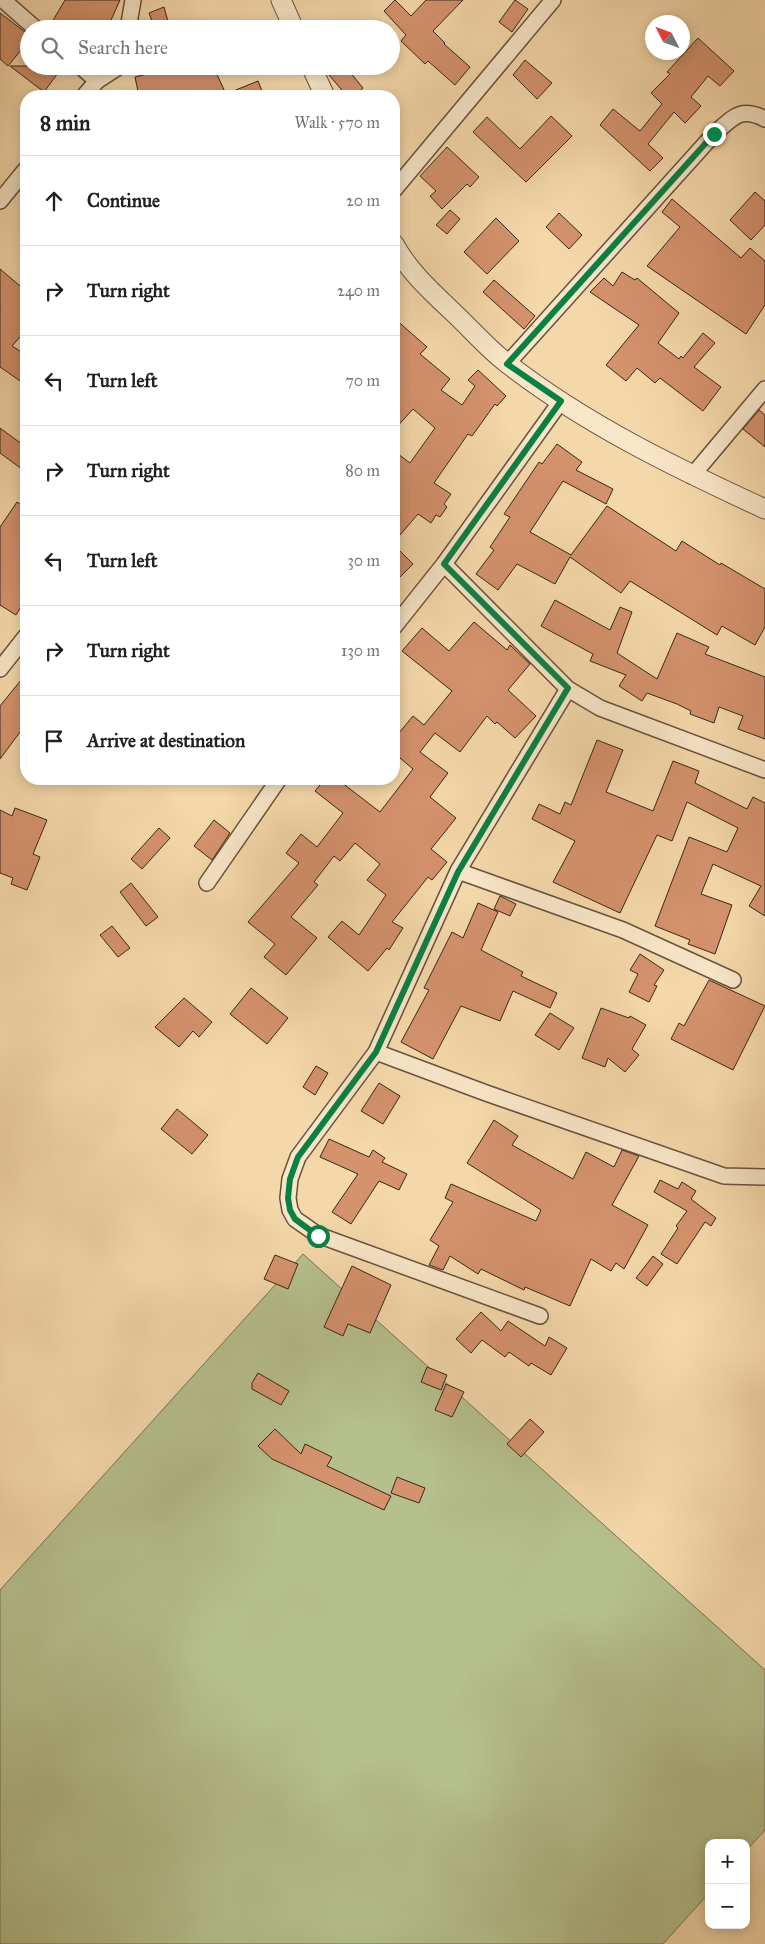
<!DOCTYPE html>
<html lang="en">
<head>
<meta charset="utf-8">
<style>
	body { margin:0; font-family:"IM FELL Great Primer",serif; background:#f2f2f2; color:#202124 }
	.controls { position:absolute; right:15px; bottom:15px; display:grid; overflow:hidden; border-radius:10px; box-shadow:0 2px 12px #0003 }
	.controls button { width:45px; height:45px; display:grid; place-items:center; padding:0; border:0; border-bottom:1px solid #e0e0e0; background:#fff; color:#202124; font:25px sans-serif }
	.compass { position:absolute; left:645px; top:15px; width:45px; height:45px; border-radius:50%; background:#fff; box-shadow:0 2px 12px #0003; rotate:312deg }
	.stop { position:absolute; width:15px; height:15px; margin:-11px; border:4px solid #0b8043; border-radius:50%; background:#fff }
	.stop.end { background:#0b8043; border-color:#fff; box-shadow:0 1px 5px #0008 }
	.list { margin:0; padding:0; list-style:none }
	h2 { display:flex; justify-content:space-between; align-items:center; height:65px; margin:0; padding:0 20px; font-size:21px }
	h2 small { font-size:16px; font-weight:400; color:#757577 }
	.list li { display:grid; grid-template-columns:32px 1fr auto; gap:15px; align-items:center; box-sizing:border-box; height:90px; padding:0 20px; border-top:1px solid #e0e0e0 }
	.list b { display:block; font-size:19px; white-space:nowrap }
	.list em { font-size:16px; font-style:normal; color:#757577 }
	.icon { flex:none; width:28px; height:28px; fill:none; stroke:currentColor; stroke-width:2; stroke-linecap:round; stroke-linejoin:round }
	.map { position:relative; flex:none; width:765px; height:1944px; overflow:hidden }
	.search { position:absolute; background:#fff; box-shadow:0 2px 12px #0003; left:20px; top:20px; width:380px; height:55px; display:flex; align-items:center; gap:12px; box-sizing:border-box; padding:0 18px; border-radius:28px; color:#757577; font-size:19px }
	.panel { position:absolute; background:#fff; box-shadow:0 2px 12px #0003; left:20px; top:90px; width:380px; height:695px; border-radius:20px }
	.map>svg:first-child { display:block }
	.green { fill:#b5c08d; stroke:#767354 }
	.building { fill:#d4926d; stroke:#38261a }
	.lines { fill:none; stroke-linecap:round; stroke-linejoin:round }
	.minor-casing { stroke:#67523e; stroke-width:18 }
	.tertiary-casing { stroke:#67523e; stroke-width:21 }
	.minor { stroke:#f8e6c8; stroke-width:15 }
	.tertiary { stroke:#f8e6c8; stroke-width:19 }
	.route { stroke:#0b8043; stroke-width:6 }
</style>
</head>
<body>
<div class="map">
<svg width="765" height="1944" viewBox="0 0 765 1944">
	<rect width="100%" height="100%" fill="#f5d8aa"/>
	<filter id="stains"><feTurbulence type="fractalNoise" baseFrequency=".004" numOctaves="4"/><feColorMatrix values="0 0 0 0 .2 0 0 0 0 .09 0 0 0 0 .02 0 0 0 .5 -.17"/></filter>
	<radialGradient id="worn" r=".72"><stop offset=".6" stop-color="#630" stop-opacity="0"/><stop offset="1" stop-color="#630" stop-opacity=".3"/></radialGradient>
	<path class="green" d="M303,1254L765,1670V1830L746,1851V1843H709V1893L663,1944H0V1590Z"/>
	<path class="building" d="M65,0H120L107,29H65L52,22Z
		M395,0L411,16L426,0H463L433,31L445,43L444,44L470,67L455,85L428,61L425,64L401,41L406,35L384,11Z
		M515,0L528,9L512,32L499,22Z
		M164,7L170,29H155L149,13Z
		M0,13L29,35V40L8,66L0,59Z
		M698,38L734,71L720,86L708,76L691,97L701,106L685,123L674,112L648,144L663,158L650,171L600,125L613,109L640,131L662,104L651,93L670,74L667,72Z
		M525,60L552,83L537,99L513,75Z
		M10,66H49L58,73L44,92Z
		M148,66H213L226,94L258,81L264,96H139L135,77L151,73Z
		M340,66H345L363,88L361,90L367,96H347L329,75Z
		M551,116L572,136L526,182L473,132L487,117L520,149Z
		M447,147L479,177L470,187L467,184L442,209L430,196L436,191L420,176Z
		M755,192L765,201V225L751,240L730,220Z
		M672,199L741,258L750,248L765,261V305L746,334L647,266L680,227L662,212Z
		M450,210L460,219L447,234L436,225Z
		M559,213L582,235L569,249L546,227Z
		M496,218L519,241L487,274L464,252Z
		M0,269L26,291V330L12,346L26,355V385L0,367Z
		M622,272L635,280L637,278L679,313L658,343L679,359L681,356L683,358L703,333L715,343L694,367L721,387L703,411L660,378L655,383L637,368L626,381L606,365L639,325L590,292L604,278L613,286Z
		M494,280L535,316L524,329L483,292Z
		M394,318L427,347L420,354L450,379L441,390L462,405L475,386L468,380L478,370L506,396L497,406L495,404L472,436L468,434L434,483L451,494L444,504L447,507L440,517L436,515L431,523L418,514L394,542V451L410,463L435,428L413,409L394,430Z
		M759,410L765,415V447L743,429Z
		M0,428L26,447V472L0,453Z
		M557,444L582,462L576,470L613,489L606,504L563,481L530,532L571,555L607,506L676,551L682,541L720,565L721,563L765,589V627L755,645L722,626L717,635L630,581L621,593L570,557L555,584L517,564L498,590L476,574L494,550L490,547L510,517L504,514L539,462L542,464Z
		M17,502L26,508V598L16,615L0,605V527Z
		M394,545L413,564L394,583Z
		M555,600L610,630L620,607L632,612L617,653L657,679L677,633L709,647L705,654L765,677V739L738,729L743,716L719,707L714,723L690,714L691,711L677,704L647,693L642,701L619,686L626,675L590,661L593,654L541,626Z
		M474,622L507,650L510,645L530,664L508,690L536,716L515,738L497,722L495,724L487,716L460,752L435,733L420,752L448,773L430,797L456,818L431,849L447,862L432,880L428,877L392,922L403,928L389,950L387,948L368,971L328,937L342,921L359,935L386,895L367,880L380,864L355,843L340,861L334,856L314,882L318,885L291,917L317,938L286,975L264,957L275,944L248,922L299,863L286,853L301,834L317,847L343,813L315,791L325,779H337L380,812L413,769L394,753V739L413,716L424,725L452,691L402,651L422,628L449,651Z
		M26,674V724L0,759V706Z
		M597,740L623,750L606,792L653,811L673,761L699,771L695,783L747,809L753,797L765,803V916L749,906L761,886L713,864L701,894L732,905L715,954L688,944L690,940L655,926L689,837L727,852L738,828L687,802L672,841L657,835L620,913L553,882L575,841L532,819L539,804L560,814L565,802L571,805Z
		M15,808L47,820L33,854L40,857L27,890L11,884L13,878L0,873V810L12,816Z
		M214,820L230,833L212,860L194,846Z
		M159,828L170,838L142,869L131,859Z
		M131,883L158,917L146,926L120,892Z
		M500,896L516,904L510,916L494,909Z
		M478,903L498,912L481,950L523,972L521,976L557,993L550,1008L513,991L500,1021L461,1006L433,1059L401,1042L429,990L424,988L452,932L463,938Z
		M112,926L130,948L118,957L100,935Z
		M640,954L664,970L654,985L657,986L649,1002L629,992L638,974L630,970Z
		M709,980L765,1006L733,1070L671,1039L679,1023L684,1026Z
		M251,988L288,1018L267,1044L230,1014Z
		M184,998L212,1022L199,1037L193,1031L179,1047L155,1027Z
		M601,1008L629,1018L630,1016L646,1025L632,1049L639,1055L625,1072L608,1058L605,1067L582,1058Z
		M550,1013L574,1028L559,1050L535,1035Z
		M316,1066L328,1073L315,1095L303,1087Z
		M379,1083L400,1096L383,1124L361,1111Z
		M177,1109L208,1135L192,1154L161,1129Z
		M494,1120L518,1136L512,1145L573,1179L586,1152L614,1167L622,1150L639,1156L612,1205L648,1225L624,1269L616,1263L611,1271L591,1259L570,1306L525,1287L524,1290L481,1269L478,1274L450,1256L443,1270L429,1265L439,1246L430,1240L453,1202L445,1198L451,1184L536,1221L541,1210L467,1163Z
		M329,1139L369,1157L373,1150L385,1158L382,1162L407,1174L399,1190L379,1181L351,1224L332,1212L358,1174L320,1157Z
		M660,1180L678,1189L682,1182L696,1191L691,1199L716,1218L711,1226L705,1222L677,1264L661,1254L678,1228L676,1226L687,1211L654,1192Z
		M275,1255L298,1264L288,1289L264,1279Z
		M653,1256L663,1264L647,1286L636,1278Z
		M352,1266L391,1285L370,1333L348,1324L343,1336L324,1327Z
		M481,1312L501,1331L508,1321L545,1346L549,1337L567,1348L551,1375L531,1363L529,1366L509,1352L505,1357L482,1340L471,1353L456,1339Z
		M427,1367L447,1375L441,1390L421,1382Z
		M258,1373L289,1391L281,1405L252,1389V1383Z
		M446,1384L464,1392L452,1417L435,1410Z
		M530,1419L544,1432L521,1457L507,1444Z
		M275,1429L301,1454L305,1444L332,1457L327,1466L391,1496L384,1510L272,1459L258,1446Z
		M397,1477L425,1488L419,1503L391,1493Z"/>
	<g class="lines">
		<g class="minor-casing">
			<path id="minor" d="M3,0L36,29
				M128,29L133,0
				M80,66L97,81
				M84,96L97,81L120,66
				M394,190L553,0
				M0,201L26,169
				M507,364L714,134C733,118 740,106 765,119
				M692,476L765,389
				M444,564L568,689L600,708L765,770
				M394,627L444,564L561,401
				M0,669L26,636
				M458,871L623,930L733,980
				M207,883L279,779
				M376,1052L486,1093L724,1176L765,1177
				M540,1316L318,1235L295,1219L290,1210L288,1198L290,1179L298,1157L376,1052L458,871L568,689"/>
		</g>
		<g class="tertiary-casing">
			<path id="tertiary" d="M281,0L294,29
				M311,66L325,96
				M394,244C409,272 433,293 456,315C473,331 489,350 508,364C585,424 676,468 765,509"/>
		</g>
		<use href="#minor" class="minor"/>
		<use href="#tertiary" class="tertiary"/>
	</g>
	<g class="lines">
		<path class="route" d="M318,1236L295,1219L290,1210L288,1198L290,1179L298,1157L376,1052L458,872L568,688L444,564L561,401L507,364L714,134"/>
	</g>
	<rect width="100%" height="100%" filter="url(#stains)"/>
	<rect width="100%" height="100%" fill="url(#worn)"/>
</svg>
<div class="controls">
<button>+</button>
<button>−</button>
</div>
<svg class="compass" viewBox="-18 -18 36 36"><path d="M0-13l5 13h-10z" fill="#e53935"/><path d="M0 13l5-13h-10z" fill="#757577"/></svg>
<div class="stop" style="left:318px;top:1236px"></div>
<div class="stop end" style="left:714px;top:134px"></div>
<div class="search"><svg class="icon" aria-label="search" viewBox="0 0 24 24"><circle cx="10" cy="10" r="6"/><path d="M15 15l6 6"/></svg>Search here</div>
<section class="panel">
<h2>8 min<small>Walk · 570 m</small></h2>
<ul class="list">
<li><svg class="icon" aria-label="ahead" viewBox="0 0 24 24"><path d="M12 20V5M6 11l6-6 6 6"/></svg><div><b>Continue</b></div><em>20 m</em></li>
<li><svg class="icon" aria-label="right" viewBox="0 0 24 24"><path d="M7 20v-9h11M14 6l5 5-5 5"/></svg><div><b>Turn right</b></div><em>240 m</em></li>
<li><svg class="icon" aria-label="left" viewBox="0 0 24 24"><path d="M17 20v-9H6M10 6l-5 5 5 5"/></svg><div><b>Turn left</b></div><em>70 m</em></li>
<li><svg class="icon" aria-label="right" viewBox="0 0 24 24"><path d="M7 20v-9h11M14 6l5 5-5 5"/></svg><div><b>Turn right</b></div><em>80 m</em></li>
<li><svg class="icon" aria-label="left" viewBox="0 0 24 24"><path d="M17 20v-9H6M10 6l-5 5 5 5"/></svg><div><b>Turn left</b></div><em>30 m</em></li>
<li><svg class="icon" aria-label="right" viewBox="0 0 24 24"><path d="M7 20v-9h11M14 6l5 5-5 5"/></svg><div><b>Turn right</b></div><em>130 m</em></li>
<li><svg class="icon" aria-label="arrive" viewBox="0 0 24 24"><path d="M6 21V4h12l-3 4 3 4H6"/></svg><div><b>Arrive at destination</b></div></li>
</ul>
</section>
</div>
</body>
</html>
